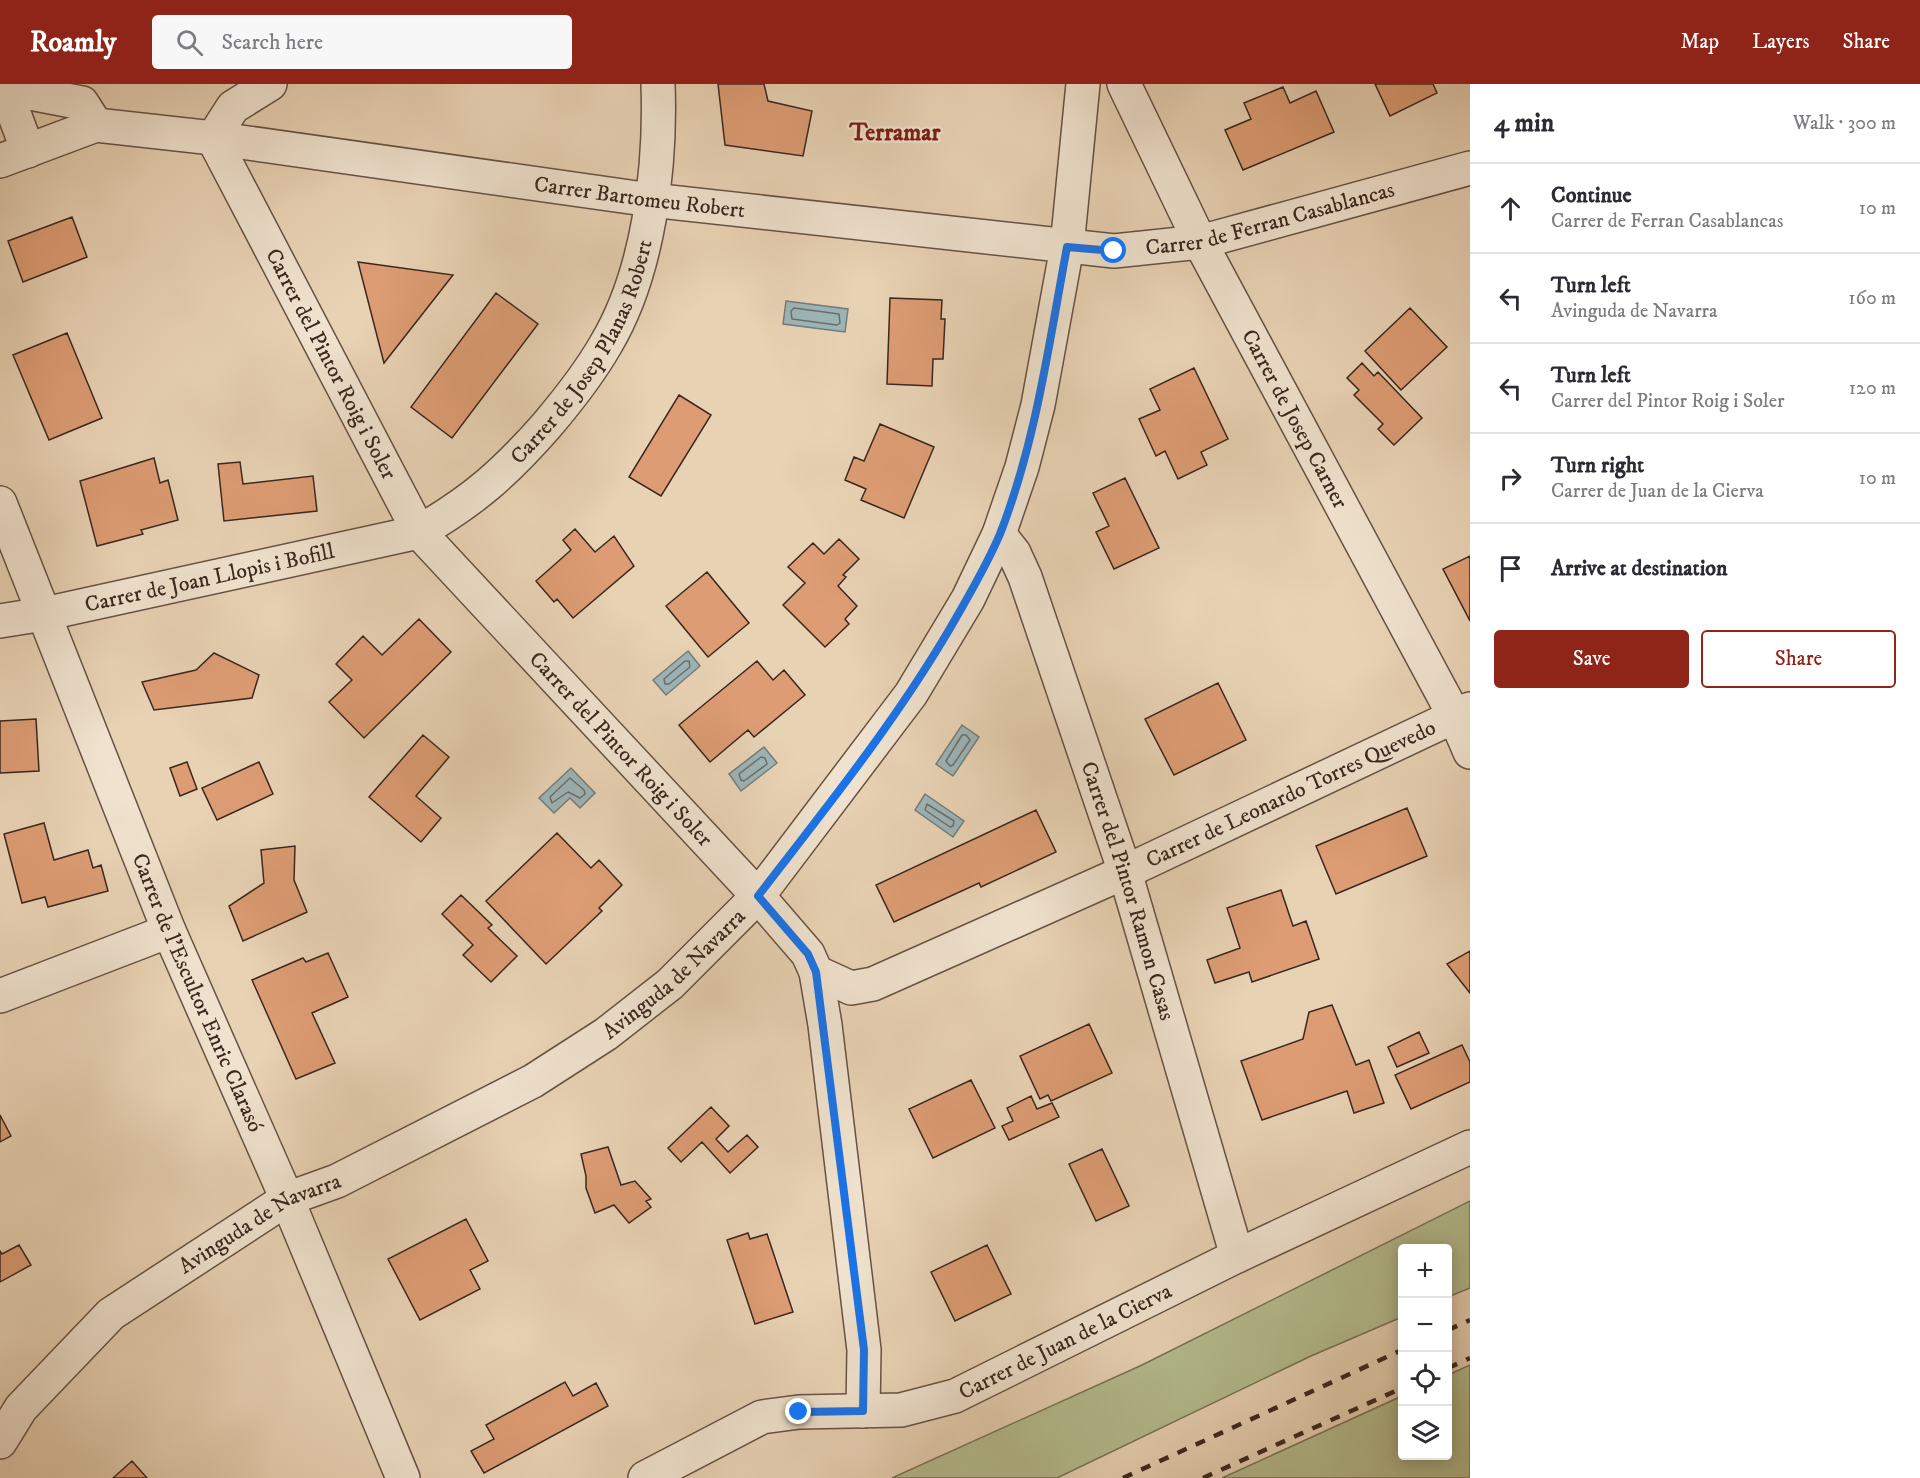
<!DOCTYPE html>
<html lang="en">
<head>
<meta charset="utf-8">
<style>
	body { margin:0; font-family:"IM FELL DW Pica",serif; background:#f7f7f7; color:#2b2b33 }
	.controls { position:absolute; right:18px; bottom:18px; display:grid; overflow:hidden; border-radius:6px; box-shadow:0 3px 15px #0003 }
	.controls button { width:54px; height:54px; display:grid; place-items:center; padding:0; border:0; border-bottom:2px solid #e1e1e2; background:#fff; color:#2b2b33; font:30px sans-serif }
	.stop { position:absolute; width:18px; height:18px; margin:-14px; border:4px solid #1a73e8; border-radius:50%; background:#fff }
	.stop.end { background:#1a73e8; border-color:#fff; box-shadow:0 2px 6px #0008 }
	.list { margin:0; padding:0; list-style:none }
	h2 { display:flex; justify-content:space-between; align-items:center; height:78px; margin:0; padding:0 24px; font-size:26px }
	h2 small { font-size:20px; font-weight:400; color:#7c7c81 }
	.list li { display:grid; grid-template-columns:39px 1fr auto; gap:18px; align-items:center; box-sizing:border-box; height:90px; padding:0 24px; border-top:2px solid #e1e1e2 }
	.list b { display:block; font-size:22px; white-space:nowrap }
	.list p { margin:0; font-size:20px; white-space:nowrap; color:#7c7c81 }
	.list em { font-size:20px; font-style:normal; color:#7c7c81 }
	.actions { display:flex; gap:12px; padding:18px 24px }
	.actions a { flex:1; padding:14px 0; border:2px solid #8f2418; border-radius:6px; text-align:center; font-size:21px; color:#8f2418 }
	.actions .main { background:#8f2418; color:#fff }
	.icon { flex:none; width:33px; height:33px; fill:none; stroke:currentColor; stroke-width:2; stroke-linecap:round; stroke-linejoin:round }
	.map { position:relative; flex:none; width:1470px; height:1394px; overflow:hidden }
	header { display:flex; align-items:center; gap:36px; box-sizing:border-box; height:84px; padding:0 30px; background:#8f2418; color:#fff }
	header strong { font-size:28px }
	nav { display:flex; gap:33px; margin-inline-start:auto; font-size:21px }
	.search { width:420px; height:54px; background:#f7f7f7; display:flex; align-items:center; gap:15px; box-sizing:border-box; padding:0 21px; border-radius:6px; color:#7c7c81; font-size:22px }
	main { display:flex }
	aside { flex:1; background:#fff }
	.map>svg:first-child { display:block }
	.green { fill:#b4bc8e; stroke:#777256; stroke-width:1.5 }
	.water { fill:#9cb5b8; stroke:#757c7b; stroke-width:1.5 }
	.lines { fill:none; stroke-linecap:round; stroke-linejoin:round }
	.shore { stroke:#6b6e6c; stroke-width:1.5 }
	.building { fill:#dd9c74; stroke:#3a271f; stroke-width:1.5 }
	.minor-casing { stroke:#665244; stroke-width:36 }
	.minor { stroke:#f0e2ce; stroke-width:33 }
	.rail { stroke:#3a271f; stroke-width:4.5; stroke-dasharray:10 10; stroke-linecap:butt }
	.route { stroke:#1a73e8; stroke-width:8 }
	.labels { text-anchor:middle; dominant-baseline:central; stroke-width:5; stroke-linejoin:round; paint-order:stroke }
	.street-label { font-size:22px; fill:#3a271f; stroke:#f0e2ce }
	.neighbourhood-label { font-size:24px; font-weight:bold; fill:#7a1f14; stroke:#f0e2ce }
</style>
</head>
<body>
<header>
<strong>Roamly</strong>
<div class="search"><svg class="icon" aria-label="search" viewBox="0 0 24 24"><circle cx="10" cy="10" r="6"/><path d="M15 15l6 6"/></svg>Search here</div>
<nav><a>Map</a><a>Layers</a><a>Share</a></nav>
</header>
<main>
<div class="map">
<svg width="1470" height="1394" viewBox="0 0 1470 1394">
	<rect width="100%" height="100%" fill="#e8d2b4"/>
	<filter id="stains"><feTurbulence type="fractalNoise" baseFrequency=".00333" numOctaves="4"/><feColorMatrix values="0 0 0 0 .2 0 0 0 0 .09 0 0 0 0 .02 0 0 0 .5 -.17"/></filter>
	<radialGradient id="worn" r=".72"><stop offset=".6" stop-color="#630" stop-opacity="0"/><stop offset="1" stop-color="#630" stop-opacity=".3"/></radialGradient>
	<path class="green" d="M1470,1117V1204L1448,1213V1164H1402V1233L1311,1272L1057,1394H892L1142,1281Z
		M1470,1281V1394H1222L1402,1312V1372H1448V1291Z"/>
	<path class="water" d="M786,217L848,225L845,248L783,240Z
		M688,567L700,582L666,611L653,596Z
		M962,641L979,653L953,692L936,680Z
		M764,663L777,679L741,707L729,690Z
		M571,684L595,709L580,724L570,714L554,729L539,714Z
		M925,710L964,737L953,753L915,726Z"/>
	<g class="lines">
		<path class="shore" d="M794,224L839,230L840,239L837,241L792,235L791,227Z
			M685,577H689L690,583L669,600H665L664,595Z
			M962,651H966L970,656L953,681L950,682L946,677Z
			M761,673L765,674L767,680L744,697L741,696L739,690Z
			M570,694L584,706L585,710L580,714L568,708L552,719L550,713Z
			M927,720L954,737L953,742L950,743L925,726Z"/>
	</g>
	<path class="building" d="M718,0H764L768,17L812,27L803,72L725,61Z
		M1375,0H1433L1437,9L1390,32Z
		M1283,3L1290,19L1316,7L1334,48L1243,86L1225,46L1251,35L1244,19Z
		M72,133L87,173L23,198L8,157Z
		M358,178L453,191L384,279Z
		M496,209L538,240L452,354L411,323Z
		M890,214L942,216L941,235H945L943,275H933L932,302L887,300Z
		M1410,224L1447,263L1401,306L1365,267Z
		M67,249L102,334L49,356L13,271Z
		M1362,279L1374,292L1378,288L1422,334L1394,361L1378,345L1383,340L1354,311L1359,306L1347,294Z
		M1194,284L1228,355L1201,368L1207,381L1178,395L1165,367L1156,372L1139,335L1160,326L1150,305Z
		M679,311L711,331L661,412L629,393Z
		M880,340L934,363L904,434L861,416L866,405L845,396L854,373L864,377Z
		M154,374L160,399L168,396L178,436L141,446L143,450L97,462L80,397Z
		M240,378L243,400L313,392L317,427L224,437L218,380Z
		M1125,394L1159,464L1114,485L1096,448L1109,442L1093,409Z
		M575,445L595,468L614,452L634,482L573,534L557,515L554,518L536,497L571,466L563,456Z
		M839,455L859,475L843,491L846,493L838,502L857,522L845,535L849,540L825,563L783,521L805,499L788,483L813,459L824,470Z
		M1470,472V537L1443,485Z
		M707,488L749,539L708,573L666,522Z
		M419,535L451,568L364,654L329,618L352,596L336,580L363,552L382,571Z
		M214,569L259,591L252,614L154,626L142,598L196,586Z
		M757,577L773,596L784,586L805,611L754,653L748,646L710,678L679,641Z
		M1218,599L1246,656L1174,691L1145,635Z
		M36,635L39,687L0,689V637Z
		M423,651L449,673L416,712L441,734L421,758L369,713Z
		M187,678L197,705L180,712L170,684Z
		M259,678L273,710L217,736L202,704Z
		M1407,724L1427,772L1336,810L1316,762Z
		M1036,726L1056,768L981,803L979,799L894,838L876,801Z
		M44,739L54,776L88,766L93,784L101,781L108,807L48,823L45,813L22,819L4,750Z
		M557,749L591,784L599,776L622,801L599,824L602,827L546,880L486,817Z
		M295,762L294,796L307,828L243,857L229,822L264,799L261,766Z
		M1281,806L1293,842L1306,837L1319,875L1252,898L1249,888L1215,899L1207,876L1240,864L1227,824Z
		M461,811L492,841L488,844L517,872L491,898L463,871L473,861L442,830Z
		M1470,867V909L1447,880Z
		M328,869L348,913L312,929L335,979L296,995L252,896L303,874L306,878Z
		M1332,921L1356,981L1369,976L1384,1019L1354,1029L1347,1007L1262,1036L1241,977L1303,955L1309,928Z
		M1089,940L1112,989L1051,1017L1048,1011L1040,1015L1020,972Z
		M1419,948L1429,969L1397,983L1388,963Z
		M1462,961L1470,978V998L1411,1025L1395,991Z
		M971,996L995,1044L933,1074L909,1025Z
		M1031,1012L1037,1025L1052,1019L1059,1033L1009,1056L1002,1042L1013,1037L1007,1024Z
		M711,1023L729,1042L716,1055L728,1068L747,1051L758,1063L730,1089L702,1058L681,1078L668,1064Z
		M0,1031L11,1052L0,1058Z
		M608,1063L621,1101L635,1097L651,1115L646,1117L651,1123L629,1139L614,1121L595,1129L586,1104V1092L581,1070Z
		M1102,1065L1129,1122L1096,1137L1069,1080Z
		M466,1135L488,1177L470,1186L480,1205L420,1236L388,1175Z
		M748,1149L750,1155L767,1150L793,1228L755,1240L727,1156Z
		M19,1161L31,1181L0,1198V1167L2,1170Z
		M987,1161L1011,1210L955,1237L931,1188Z
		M565,1298L573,1312L596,1299L608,1322L484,1389L471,1367L494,1355L486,1341Z
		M132,1377L147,1394H113Z"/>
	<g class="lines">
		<g class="minor-casing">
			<g id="minor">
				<path d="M3,0L28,67"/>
				<path id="s1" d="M1124,0L1200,158L1455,633L1470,668"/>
				<path d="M4,4L82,19L96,41"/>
				<path id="s2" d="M213,54L419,448L758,812L808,870L816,888L825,941L864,1266L863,1327"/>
				<path d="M213,54L233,23L270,0"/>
				<path id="s3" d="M0,77L96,41L213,54L651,116L1114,167L1200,158L1470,84"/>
				<path id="s4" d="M0,419L169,847L287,1115L403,1394"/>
				<path id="s5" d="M999,450L1014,469L1025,493L1125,788L1237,1172"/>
				<path id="s6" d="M0,537L44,530L419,448C474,416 505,389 547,341C569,315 589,290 606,260C649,188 661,83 658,0"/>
				<path id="s7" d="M816,888L851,904L873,900L1125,788L1470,625"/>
				<path d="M0,912L169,847"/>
				<path id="s8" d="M0,1358L21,1324L111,1230L287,1115L337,1097L533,997L606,950L670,900L758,812L911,610L968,515L999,450L1022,383L1038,321L1067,163L1083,0"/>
				<path id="s9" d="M645,1394L762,1333L799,1328L901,1326L955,1312L1237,1172L1470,1063"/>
			</g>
		</g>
		<use href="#minor" class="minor"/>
		<path class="rail" d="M1448,1246L1470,1236
			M1448,1284L1470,1274
			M1123,1394L1402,1266
			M1203,1394L1402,1304"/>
	</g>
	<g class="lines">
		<path class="route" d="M799,1328L863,1327L864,1266L816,888L808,870L758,812C825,725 893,641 949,546C967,515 986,483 1000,450C1036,358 1049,259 1067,163L1114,167"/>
	</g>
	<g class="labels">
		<g class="street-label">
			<text stroke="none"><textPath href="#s3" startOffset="651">Carrer Bartomeu Robert</textPath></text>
			<text stroke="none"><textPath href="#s3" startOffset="1288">Carrer de Ferran Casablancas</textPath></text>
			<text stroke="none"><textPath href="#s6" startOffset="678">Carrer de Josep Planas Robert</textPath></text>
			<text stroke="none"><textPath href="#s2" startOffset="255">Carrer del Pintor Roig i Soler</textPath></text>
			<text stroke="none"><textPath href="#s1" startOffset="376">Carrer de Josep Carner</textPath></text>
			<text stroke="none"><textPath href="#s6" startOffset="214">Carrer de Joan Llopis i Bofill</textPath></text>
			<text stroke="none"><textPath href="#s2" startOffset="741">Carrer del Pintor Roig i Soler</textPath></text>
			<text stroke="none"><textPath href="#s7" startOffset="520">Carrer de Leonardo Torres Quevedo</textPath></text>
			<text stroke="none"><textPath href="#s5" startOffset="381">Carrer del Pintor Ramon Casas</textPath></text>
			<text stroke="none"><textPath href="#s8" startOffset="831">Avinguda de Navarra</textPath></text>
			<text stroke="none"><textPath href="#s4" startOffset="528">Carrer de l'Escultor Enric Clarasó</textPath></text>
			<text stroke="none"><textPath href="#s8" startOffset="345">Avinguda de Navarra</textPath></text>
			<text stroke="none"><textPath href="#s9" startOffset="450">Carrer de Juan de la Cierva</textPath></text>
		</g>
		<g class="neighbourhood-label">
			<text x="895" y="49">Terramar</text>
		</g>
	</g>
	<rect width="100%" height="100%" filter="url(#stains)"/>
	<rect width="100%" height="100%" fill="url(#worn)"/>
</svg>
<div class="controls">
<button>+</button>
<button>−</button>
<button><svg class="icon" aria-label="locate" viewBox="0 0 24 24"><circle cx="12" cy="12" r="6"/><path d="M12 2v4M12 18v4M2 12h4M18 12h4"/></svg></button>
<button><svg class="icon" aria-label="layers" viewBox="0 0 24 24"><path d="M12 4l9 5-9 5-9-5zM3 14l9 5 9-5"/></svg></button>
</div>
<div class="stop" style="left:1114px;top:167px"></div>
<div class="stop end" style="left:799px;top:1328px"></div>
</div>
<aside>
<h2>4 min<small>Walk · 300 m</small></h2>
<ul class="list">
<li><svg class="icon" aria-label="ahead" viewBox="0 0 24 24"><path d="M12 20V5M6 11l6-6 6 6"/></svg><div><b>Continue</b><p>Carrer de Ferran Casablancas</p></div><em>10 m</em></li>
<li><svg class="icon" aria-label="left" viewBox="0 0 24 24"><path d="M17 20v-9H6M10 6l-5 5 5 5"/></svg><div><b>Turn left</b><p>Avinguda de Navarra</p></div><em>160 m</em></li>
<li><svg class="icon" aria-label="left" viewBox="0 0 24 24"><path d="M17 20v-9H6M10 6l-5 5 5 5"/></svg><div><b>Turn left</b><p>Carrer del Pintor Roig i Soler</p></div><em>120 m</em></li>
<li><svg class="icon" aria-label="right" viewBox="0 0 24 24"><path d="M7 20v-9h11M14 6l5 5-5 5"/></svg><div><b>Turn right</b><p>Carrer de Juan de la Cierva</p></div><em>10 m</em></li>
<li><svg class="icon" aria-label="arrive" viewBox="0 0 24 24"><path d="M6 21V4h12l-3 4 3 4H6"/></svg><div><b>Arrive at destination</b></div></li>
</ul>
<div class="actions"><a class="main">Save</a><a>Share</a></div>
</aside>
</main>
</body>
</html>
